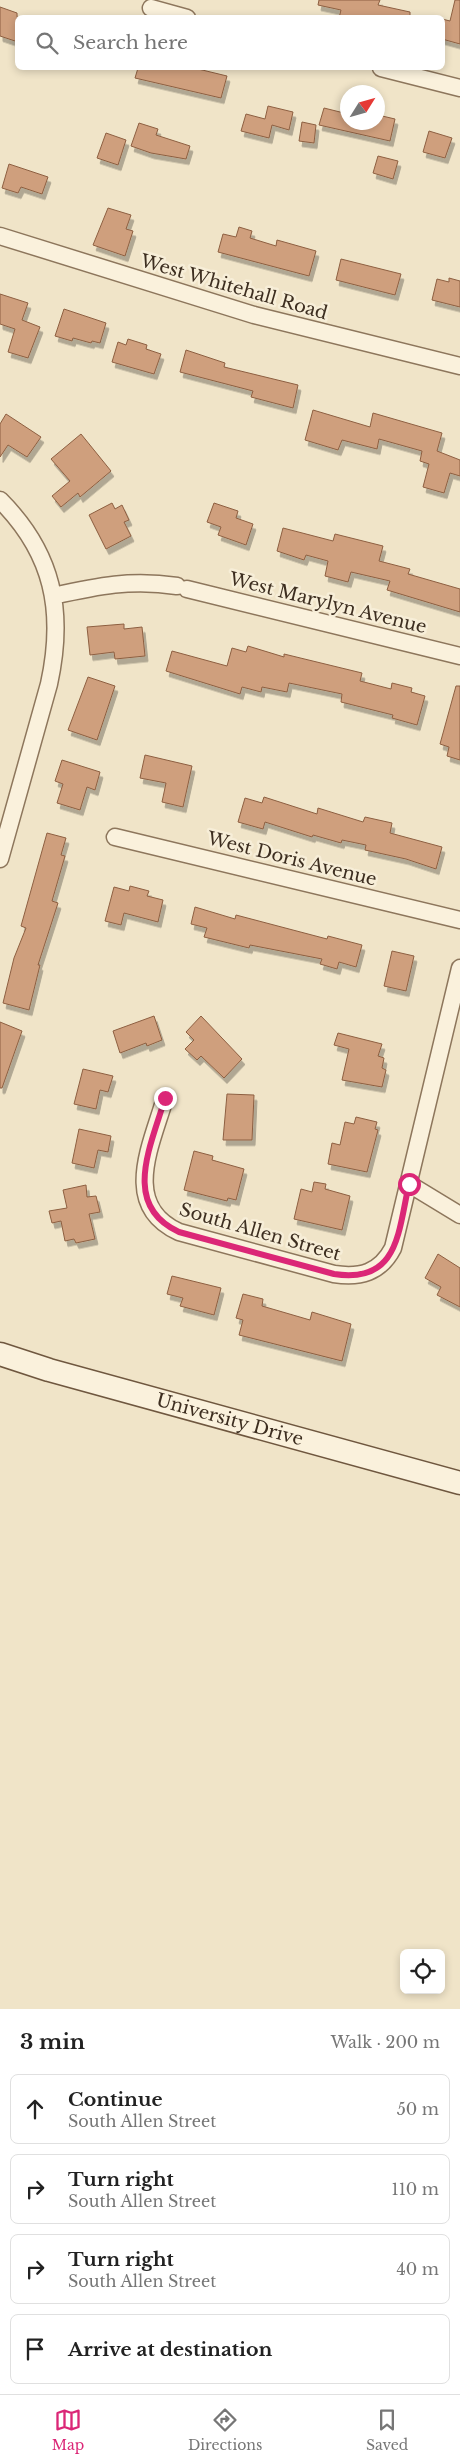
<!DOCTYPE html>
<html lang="en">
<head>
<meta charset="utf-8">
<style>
	body { margin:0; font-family:"Libre Baskerville",serif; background:#f2f2f2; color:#222 }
	.controls { position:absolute; right:15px; bottom:15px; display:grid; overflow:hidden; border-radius:8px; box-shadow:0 2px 8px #0003 }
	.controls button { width:45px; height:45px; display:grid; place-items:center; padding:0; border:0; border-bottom:1px solid #e0e0e0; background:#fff; color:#222; font:25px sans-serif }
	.compass { position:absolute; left:340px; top:85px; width:45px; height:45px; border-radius:50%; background:#fff; box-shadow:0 2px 8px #0003; rotate:53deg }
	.stop { position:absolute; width:15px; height:15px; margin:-11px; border:4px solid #db2777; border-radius:50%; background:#fff }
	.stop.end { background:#db2777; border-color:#fff; box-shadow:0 1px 5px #0008 }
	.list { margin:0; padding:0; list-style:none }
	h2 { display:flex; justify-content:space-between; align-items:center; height:65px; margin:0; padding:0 20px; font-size:21px }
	h2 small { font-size:16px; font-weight:400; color:#767676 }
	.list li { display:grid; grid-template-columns:32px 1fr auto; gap:15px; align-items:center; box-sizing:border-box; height:70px; margin:0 10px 10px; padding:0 10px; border:1px solid #e0e0e0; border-radius:8px }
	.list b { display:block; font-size:19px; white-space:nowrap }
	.list p { margin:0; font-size:16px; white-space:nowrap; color:#767676 }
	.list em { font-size:16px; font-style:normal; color:#767676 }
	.icon { flex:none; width:28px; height:28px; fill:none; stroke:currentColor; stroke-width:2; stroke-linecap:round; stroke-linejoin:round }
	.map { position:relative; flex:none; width:460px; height:2009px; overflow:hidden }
	.search { position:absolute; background:#fff; box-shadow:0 2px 8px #0003; left:15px; right:15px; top:15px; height:55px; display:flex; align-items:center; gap:12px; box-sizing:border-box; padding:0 18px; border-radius:8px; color:#767676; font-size:19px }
	.sheet { height:385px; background:#fff }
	nav { display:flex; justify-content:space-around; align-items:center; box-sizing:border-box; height:70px; border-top:1px solid #e0e0e0; background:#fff; font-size:14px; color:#767676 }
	nav a { display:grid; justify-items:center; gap:2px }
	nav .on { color:#db2777 }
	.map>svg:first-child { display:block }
	.building { fill:#cf9f7d; stroke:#8d5f41; filter:url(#shadow) }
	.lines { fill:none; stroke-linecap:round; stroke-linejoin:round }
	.minor-casing { stroke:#8d765c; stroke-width:19 }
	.secondary-casing { stroke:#6f573f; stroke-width:25 }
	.minor { stroke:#faf1dc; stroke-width:16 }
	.secondary { stroke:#faf1dc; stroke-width:22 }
	.route { stroke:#db2777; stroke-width:6 }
	.labels { text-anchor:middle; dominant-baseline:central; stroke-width:5; stroke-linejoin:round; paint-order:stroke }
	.street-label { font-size:18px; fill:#3d2e20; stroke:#f7eed8 }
</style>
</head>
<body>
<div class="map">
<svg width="460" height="2009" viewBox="0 0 460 2009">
	<defs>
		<filter id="shadow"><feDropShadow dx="3" dy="5.5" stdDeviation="0" flood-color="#0004"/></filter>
	</defs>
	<rect width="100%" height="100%" fill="#f0e4c8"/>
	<path class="building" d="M319,0H380L378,5L410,12V18H339L341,10L318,5Z
		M455,0H460V44L442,39V19L450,21Z
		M0,7L17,13L18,42L0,36Z
		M138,68H194L227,76L221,98L135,78Z
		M268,106L293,112L289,130L272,125L269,138L241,131L246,114L265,119Z
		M324,108L348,114V122H378V115L395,119L390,141L319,125Z
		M302,122L316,125L314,143L299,141Z
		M139,123L158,129L156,135L190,146L186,159L151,153L131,146Z
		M429,131L452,138L445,158L423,152Z
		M106,133L126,140L118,165L97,158Z
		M378,156L398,161L393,179L373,173Z
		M9,164L48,177L42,194L21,187L18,193L2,188Z
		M108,208L131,215L126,229L133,231L125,256L93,245Z
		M239,227L252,231L250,238L276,246L277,240L316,251L309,276L218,252L223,234L236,237Z
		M341,259L401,274L395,295L336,280Z
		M449,278L460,281V307L432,300L437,279L449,282Z
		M0,294L28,303L22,320L40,327L28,358L8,352L15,329L0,324Z
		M64,309L106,323L100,343L92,341L91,343L73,338L72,341L55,336Z
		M128,339L147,345L146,349L161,354L154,374L112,362L118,342L126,345Z
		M186,350L225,363L224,367L298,385L293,408L251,397L253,391L180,372Z
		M313,410L370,427L373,413L442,433L437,451L460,460V476L450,473L444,493L423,487L429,464L420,461L422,451L379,439L377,449L342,440L338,450L305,440Z
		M6,414L41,437L27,457L8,445L0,457V424Z
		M81,434L111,471L80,497L78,493L61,507L52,496L70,481L51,459Z
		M112,503L115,509L122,505L129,520L124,522L131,536L106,549L89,515Z
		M214,503L238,511L236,518L253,524L246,545L218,535L221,527L207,522Z
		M283,528L333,541L335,534L383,546L379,561L410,569L408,574L460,589V612L387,590L390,581L351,572L348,582L325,576L328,561L306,555L304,560L277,551Z
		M124,624V629L142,627L145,656L115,659L114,652L90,655L87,627Z
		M248,646L284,657V654L362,673L360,681L391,689L392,683L412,688L411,692L425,696L417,725L392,718L393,715L341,702L342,694L289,683L287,692L262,687L261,692L242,687L240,694L166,671L172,651L227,666L232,648L246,652Z
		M88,677L115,686L97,740L68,730Z
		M456,686H460V760L447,756L449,747L440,744Z
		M145,755L192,766L183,807L162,802L166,783L140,778Z
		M62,760L100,772L95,790L87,787L80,810L57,803L63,784L55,781Z
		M264,797L317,814L318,808L363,822L365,817L392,823L390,833L442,847L436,869L406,859L365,850L366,845L342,840L341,843L313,835L312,837L265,822L263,829L238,822L245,798L262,803Z
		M47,833L66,838L61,855L65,856L52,901L58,903L38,965H40L29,1010L3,1003L14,958L26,928L21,926Z
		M130,886L149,891L147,896L163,900L158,922L124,913L121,925L105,921L114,887L129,891Z
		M195,907L235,919L236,915L327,939L328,936L362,945L356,967L339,962L337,969L320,964L322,959L250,945L249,948L204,937L207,928L191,924Z
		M392,951L414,956L406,991L384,986Z
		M154,1016L162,1040L147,1046L146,1043L120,1053L113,1031Z
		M201,1016L242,1059L224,1078L201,1056L197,1060L185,1049L194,1040L186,1032Z
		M0,1022L22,1031L2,1088H0Z
		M338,1033L382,1044L378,1056L384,1058L382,1068L386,1070L382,1087L342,1080L349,1049L334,1045Z
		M83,1069L113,1076L108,1092L100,1090L96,1109L74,1104Z
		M227,1094L254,1095L252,1140H223Z
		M356,1117L377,1122L375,1129L378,1130L367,1172L328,1164L332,1143L340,1145L345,1122L354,1124Z
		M79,1129L111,1136L108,1152L98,1150L94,1168L72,1163Z
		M194,1151L213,1156L212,1160L244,1169L236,1200L228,1198L227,1201L184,1190Z
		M314,1182L326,1184L325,1189L350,1196L342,1230L294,1219L301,1189L312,1192Z
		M86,1185L87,1197L96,1196L100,1212L89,1214L95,1239L76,1243L74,1239L65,1241L61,1221L52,1223L49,1211L67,1208L63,1190Z
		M438,1254L460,1268V1307L437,1295L441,1287L425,1278Z
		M172,1276L221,1288L214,1315L180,1306L183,1298L167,1294Z
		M243,1294L263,1299L262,1306L310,1320L312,1312L351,1324L342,1361L239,1335L243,1320L236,1318Z"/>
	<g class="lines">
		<g class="minor-casing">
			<path id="minor" d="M151,8L187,18
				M381,68L460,88
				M0,236L254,315L460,366
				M0,500C53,553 65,611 49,684L0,859
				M187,589L460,656
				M53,596C98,586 131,579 177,586
				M115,837L460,920
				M165,1098C152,1144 120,1205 179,1232L334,1274C360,1278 380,1273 393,1248L460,968
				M409,1184L460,1215"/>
		</g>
		<g class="secondary-casing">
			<g id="secondary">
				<path id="s1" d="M0,1354L49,1370L460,1483"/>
			</g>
		</g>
		<use href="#minor" class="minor"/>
		<use href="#secondary" class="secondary"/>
	</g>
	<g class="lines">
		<path class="route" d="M165,1098C152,1144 120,1205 179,1232L334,1274C399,1284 398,1232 409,1184"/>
	</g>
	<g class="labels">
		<g class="street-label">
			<text transform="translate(234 287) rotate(16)">West Whitehall Road</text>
			<text transform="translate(328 603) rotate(14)">West Marylyn Avenue</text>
			<text transform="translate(292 859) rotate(14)">West Doris Avenue</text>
			<text transform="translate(260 1232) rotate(16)">South Allen Street</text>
			<text stroke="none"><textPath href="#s1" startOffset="239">University Drive</textPath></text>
		</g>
	</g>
</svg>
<div class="controls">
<button><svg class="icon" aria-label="locate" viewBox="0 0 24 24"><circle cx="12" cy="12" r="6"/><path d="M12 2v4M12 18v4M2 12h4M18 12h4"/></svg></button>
</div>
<svg class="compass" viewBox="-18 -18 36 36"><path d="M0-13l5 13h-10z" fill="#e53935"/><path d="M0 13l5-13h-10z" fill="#767676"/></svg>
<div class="stop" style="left:409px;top:1184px"></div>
<div class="stop end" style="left:165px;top:1098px"></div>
<div class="search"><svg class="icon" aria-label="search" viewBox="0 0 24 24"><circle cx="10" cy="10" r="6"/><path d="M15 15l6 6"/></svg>Search here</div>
</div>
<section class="sheet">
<h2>3 min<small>Walk · 200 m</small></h2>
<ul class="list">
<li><svg class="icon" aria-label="ahead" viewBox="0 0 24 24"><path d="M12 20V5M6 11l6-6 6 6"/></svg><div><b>Continue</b><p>South Allen Street</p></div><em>50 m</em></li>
<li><svg class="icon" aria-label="right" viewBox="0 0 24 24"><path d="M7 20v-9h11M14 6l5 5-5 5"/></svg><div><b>Turn right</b><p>South Allen Street</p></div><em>110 m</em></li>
<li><svg class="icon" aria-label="right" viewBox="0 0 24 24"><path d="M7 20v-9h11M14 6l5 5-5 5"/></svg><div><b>Turn right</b><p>South Allen Street</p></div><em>40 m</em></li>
<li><svg class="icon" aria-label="arrive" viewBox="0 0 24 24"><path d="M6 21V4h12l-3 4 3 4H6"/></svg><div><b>Arrive at destination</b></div></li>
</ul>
</section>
<nav>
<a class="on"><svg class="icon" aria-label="map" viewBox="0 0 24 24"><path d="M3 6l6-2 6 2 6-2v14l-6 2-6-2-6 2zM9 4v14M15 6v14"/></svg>Map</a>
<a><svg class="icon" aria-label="directions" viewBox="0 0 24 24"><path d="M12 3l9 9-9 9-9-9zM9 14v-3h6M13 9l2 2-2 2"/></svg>Directions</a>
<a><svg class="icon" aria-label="saved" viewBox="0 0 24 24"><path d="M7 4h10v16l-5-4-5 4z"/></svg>Saved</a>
</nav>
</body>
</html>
